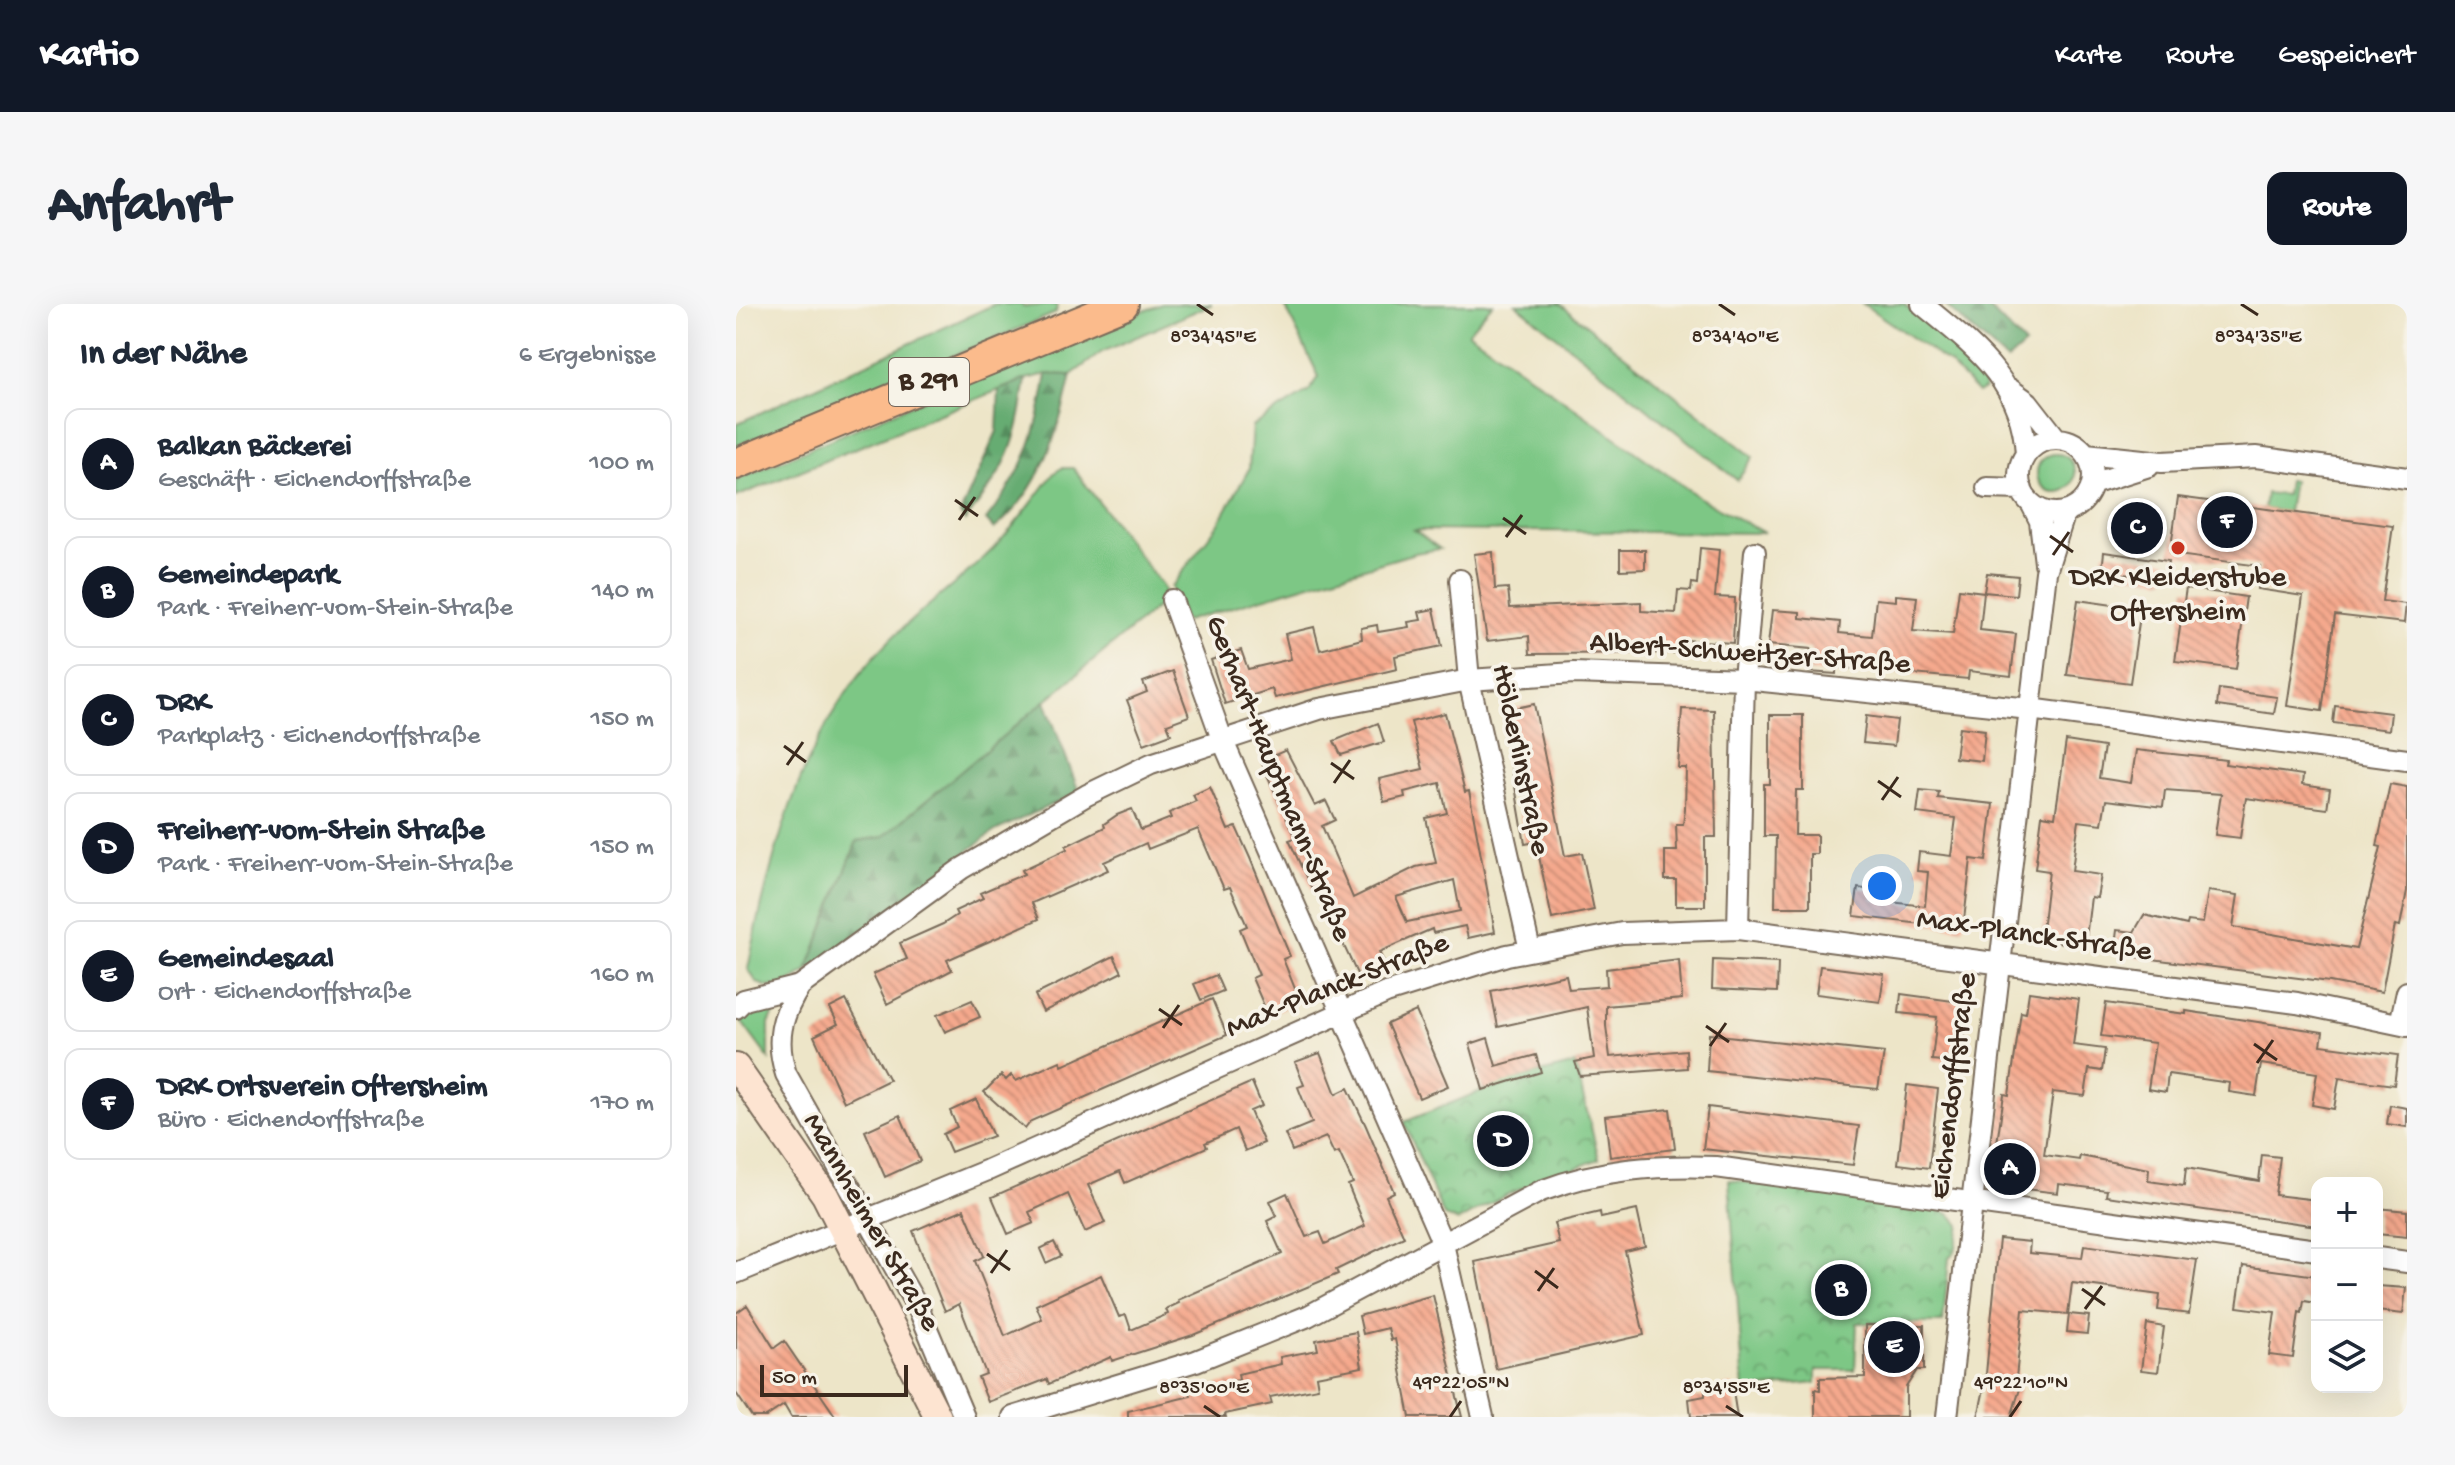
<!DOCTYPE html>
<html lang="de">
<head>
<meta charset="utf-8">
<style>
	body { margin:0; font-family:"Gochi Hand",sans-serif; background:#f6f6f7; color:#1f2937 }
	.controls { position:absolute; right:24px; bottom:24px; display:grid; overflow:hidden; border-radius:16px; box-shadow:0 8px 32px #0002 }
	.controls button { width:72px; height:72px; display:grid; place-items:center; padding:0; border:0; border-bottom:2px solid #e0e1e3; background:#fff; color:#1f2937; font:40px sans-serif }
	.scale { position:absolute; left:24px; bottom:20px; width:148px; box-sizing:border-box; padding-left:8px; border:4px solid #3b2a1e; border-top:0; font-size:22px; line-height:28px; white-space:nowrap; color:#3b2a1e; -webkit-text-stroke:6px #f7f3e8; paint-order:stroke }
	.you { position:absolute; left:1146px; top:582px; width:28px; height:28px; margin:-20px; border:6px solid #fff; border-radius:50%; background:#1a73e8; box-shadow:0 0 0 12px #1a73e833 }
	.badge { display:grid; place-items:center; width:52px; height:52px; border-radius:50%; background:#111827; color:#fff; font-size:26px; font-weight:700 }
	.pin { position:absolute; translate:-50% -50%; border:4px solid #fff; box-shadow:0 2px 8px #0006 }
	.list { margin:0; padding:0; list-style:none }
	h2 { display:flex; justify-content:space-between; align-items:center; height:104px; margin:0; padding:0 32px; font-size:34px }
	h2 small { font-size:26px; font-weight:400; color:#747a83 }
	.list li { display:grid; grid-template-columns:52px 1fr auto; gap:24px; align-items:center; box-sizing:border-box; height:112px; margin:0 16px 16px; padding:0 16px; border:2px solid #e0e1e3; border-radius:16px }
	.list b { display:block; font-size:30px; white-space:nowrap }
	.list p { margin:0; font-size:26px; white-space:nowrap; color:#747a83 }
	.list em { font-size:26px; font-style:normal; color:#747a83 }
	.icon { flex:none; width:44px; height:44px; fill:none; stroke:currentColor; stroke-width:2; stroke-linecap:round; stroke-linejoin:round }
	.map { position:relative; flex:none; width:1671px; height:1113px; overflow:hidden; border-radius:16px }
	header { display:flex; align-items:center; gap:48px; box-sizing:border-box; height:112px; padding:0 40px; background:#111827; color:#fff }
	header strong { font-size:38px }
	nav { display:flex; gap:44px; margin-inline-start:auto; font-size:28px }
	.intro { display:flex; align-items:center; justify-content:space-between; box-sizing:border-box; height:192px; padding:0 48px }
	h1 { margin:0; font-size:56px }
	.button { padding:20px 36px; border-radius:16px; background:#111827; color:#fff; font-size:28px; font-weight:700 }
	main { display:flex; gap:48px; padding:0 48px }
	aside { flex:1; background:#fff; border-radius:16px; box-shadow:0 8px 32px #0002 }
	.map>svg:first-child { display:block }
	.green { fill:#7dc785; stroke:#5c7852; stroke-width:2 }
	.forest { fill:url(#forest-firs); stroke:#506b48; stroke-width:2 }
	.park { fill:url(#park-crowns); stroke:#5c7852; stroke-width:2 }
	.building { fill:url(#building-back-hatch); fill-rule:evenodd }
	.lines { fill:none; stroke-linecap:round; stroke-linejoin:round }
	.street-casing { stroke:#796b5a; stroke-width:24 }
	.secondary-casing { stroke:#796b5a; stroke-width:30 }
	.primary-casing { stroke:#796b5a; stroke-width:34 }
	.street { stroke:#fff; stroke-width:20 }
	.secondary { stroke:#fde4d1; stroke-width:26 }
	.primary { stroke:#fbbb8c; stroke-width:30 }
	.ticks { fill:none; stroke:#3b2a1e; stroke-width:3 }
	.poi-dot { fill:#c8321e; stroke:#f7f3e8; stroke-width:3 }
	.labels { text-anchor:middle; dominant-baseline:central; stroke-width:7; stroke-linejoin:round; paint-order:stroke }
	.shield { fill:#f7f3e8; stroke:#73665b; stroke-width:2 }
	.shield-label { font-size:28px; font-weight:bold; fill:#3b2a1e }
	.poi-label { font-size:30px; fill:#3b2a1e; stroke:#f7f3e8 }
	.street-label { font-size:30px; fill:#3b2a1e; stroke:#f7f3e8 }
	.ticks-label { font-size:20px; text-anchor:middle; fill:#3b2a1e; stroke:#f7f3e8; stroke-width:7; stroke-linejoin:round; paint-order:stroke }
</style>
</head>
<body>
<header>
<strong>Kartio</strong>
<nav><a>Karte</a><a>Route</a><a>Gespeichert</a></nav>
</header>
<div class="intro"><h1>Anfahrt</h1><a class="button">Route</a></div>
<main>
<aside>
<h2>In der Nähe<small>6 Ergebnisse</small></h2>
<ul class="list">
<li><span class="badge">A</span><div><b>Balkan Bäckerei</b><p>Geschäft · Eichendorffstraße</p></div><em>100 m</em></li>
<li><span class="badge">B</span><div><b>Gemeindepark</b><p>Park · Freiherr-vom-Stein-Straße</p></div><em>140 m</em></li>
<li><span class="badge">C</span><div><b>DRK</b><p>Parkplatz · Eichendorffstraße</p></div><em>150 m</em></li>
<li><span class="badge">D</span><div><b>Freiherr-vom-Stein Straße</b><p>Park · Freiherr-vom-Stein-Straße</p></div><em>150 m</em></li>
<li><span class="badge">E</span><div><b>Gemeindesaal</b><p>Ort · Eichendorffstraße</p></div><em>160 m</em></li>
<li><span class="badge">F</span><div><b>DRK Ortsverein Oftersheim</b><p>Büro · Eichendorffstraße</p></div><em>170 m</em></li>
</ul>
</aside>
<div class="map">
<svg width="1671" height="1113" viewBox="0 0 1671 1113">
	<defs>
		<pattern id="forest-firs" width="22" height="20" patternUnits="userSpaceOnUse" patternTransform="scale(2)"><rect width="22" height="20" fill="#66ac72"/><path d="M5 1l3.5 6h-7zM16 11l3.5 6h-7z" fill="#558c5d"/></pattern>
		<pattern id="park-crowns" width="20" height="18" patternUnits="userSpaceOnUse" patternTransform="scale(2)"><rect width="20" height="18" fill="#7dc785"/><path d="M2 6a3 3 0 1 1 6 0M12 15a3 3 0 1 1 6 0" fill="none" stroke="#68a26c"/></pattern>
		<pattern id="building-back-hatch" width="6" height="6" patternUnits="userSpaceOnUse" patternTransform="scale(2)"><rect width="6" height="6" fill="#f5a98d"/><path d="M-1 5l2 2M0 0l6 6M5-1l2 2" fill="none" stroke="#c88a73"/></pattern>
	</defs>
	<rect width="100%" height="100%" fill="#f7f3e8"/>
	<filter id="ink" filterUnits="userSpaceOnUse"><feTurbulence type="fractalNoise" baseFrequency=".0125" numOctaves="2"/><feDisplacementMap in="SourceGraphic" scale="16" xChannelSelector="R" yChannelSelector="G"/><feConvolveMatrix kernelMatrix="1 2 1 2 8 2 1 2 1" color-interpolation-filters="sRGB"/></filter>
	<filter id="wash" filterUnits="userSpaceOnUse"><feTurbulence type="fractalNoise" baseFrequency=".006" numOctaves="4" result="noise"/><feDisplacementMap in="SourceGraphic" scale="32" xChannelSelector="R" yChannelSelector="G"/><feGaussianBlur stdDeviation="1.8" result="paint"/><feColorMatrix in="noise" values="0 0 0 0 0 0 0 0 0 0 0 0 0 0 0 0 0 1.4 0 .05"/><feComposite in="paint" operator="in"/></filter>
	<g filter="url(#wash)">
		<rect width="100%" height="100%" fill="#ede5c8"/>
		<path class="green" d="M259,0H286L287,3L321,0L320,9L0,142V120Z
			M426,0H476L366,48L335,71L311,70L290,75L0,193V176L315,41Z
			M548,0H757L732,28L964,194L1028,229L678,226L704,245L679,249L449,317L435,283L483,219L513,165L516,122L573,87L583,73Z
			M780,0H824L1017,153L1001,176Z
			M1127,0H1168L1245,67L1248,85L1242,89L1214,60Z
			M1301 169a19 19 0 1 1 38 0a19 19 0 1 1-38 0Z
			M326,164H337L426,282L431,295L147,533L121,537L71,667L49,681L32,683L21,679L12,665C35,548 67,421 156,334C188,303 225,277 257,245C279,222 299,195 318,169Z
			M1552,176H1557L1552,208L1528,205L1530,189L1550,191Z
			M42,700L33,720V755L4,716L17,705Z"/>
		<path class="forest" d="M1208,0H1249L1289,41L1271,57Z
			M311,70L335,71C323,127 305,187 258,225L250,216C290,165 301,133 311,70Z
			M290,75C280,147 272,160 229,217L224,210L261,127L263,86Z
			M309,397L343,488L259,527L71,667L121,537L147,533Z"/>
		<path class="park" d="M839,760L863,855L772,890L722,917L708,912L668,818L765,779Z
			M993,876L1202,905L1215,911L1224,921L1219,948L1213,954L1207,1019H1121L1119,1066H1080V1079L1008,1086Z"/>
		<g id="blocks">
			<path class="building" d="M1442,193L1657,222L1646,297L1670,300L1668,319L1599,311L1586,407L1551,402L1567,292L1521,285L1524,262L1434,250Z
				M964,244L983,246L979,293L999,294L997,339L949,336L948,349L794,350L793,332L751,337L738,250L757,248L759,285L772,284L774,304L905,298V307L940,309L942,286L955,287L956,279L961,280Z
				M884,246H909V265L884,266Z
				M1368,248L1432,257L1429,276L1366,267Z
				M1251,269L1282,272L1280,291L1248,288Z
				M1450,284L1510,293L1500,365L1439,357Z
				M1223,285L1248,288L1244,326L1280,330L1275,372L1233,367L1232,375L1100,363V370L1073,368L1075,345L1032,341L1036,306L1064,308V314L1104,318L1103,329L1136,332L1140,295L1160,297V291L1181,293L1177,327L1217,330Z
				M1342,296L1405,305L1394,379L1331,371Z
				M698,305L706,342L659,352L661,365L539,394L536,385L489,400L475,356L505,346L512,365L555,355L549,330L578,323L584,346L626,335L625,324L641,321L642,328L673,323L672,318L685,316L683,308Z
				M437,367L453,412L431,420L435,430L408,440L391,396L411,388L407,378Z
				M1483,385L1541,393L1538,410L1481,402Z
				M798,400L829,552L846,549L858,606L816,615L800,538L789,540L766,407Z
				M1599,402L1655,409L1653,426L1597,419Z
				M946,405L978,406L980,533H969V602H940V576H929V547H941L940,520H947L949,505L950,464H942Z
				M709,409L729,488L733,487L759,628L732,634L729,622L697,629L696,625L643,648L649,660L622,672L582,586L577,588L553,536L559,534L525,457L550,446L579,502L590,497L599,516L586,522L617,594L680,563L700,559L690,514L711,509L704,479L668,488L669,493L648,498L643,475L687,465L675,418ZM718,576L724,607L671,618L660,593Z
				M1034,411H1067V486H1060L1059,531H1081V550H1074V603H1039L1040,532H1028V480H1034Z
				M1130,412L1161,416L1158,442L1127,439Z
				M642,419L648,438L605,451L598,437Z
				M1223,423L1249,426L1246,457L1219,454Z
				M1330,437L1368,443L1363,474L1395,479L1400,446L1474,454L1490,456L1489,460L1567,471L1566,481L1594,485L1591,505L1510,494L1504,534L1479,531L1485,490L1429,486L1427,503L1370,496L1366,520L1343,517L1339,543L1336,567L1365,571L1361,594L1355,593L1349,642L1305,636L1313,567L1299,565L1306,511L1319,513Z
				M1654,480L1671,483V587L1664,622L1659,621L1646,688L1594,678L1400,653L1401,645L1379,642L1381,626L1398,628L1408,611L1451,621L1452,617L1467,619L1472,587L1502,591L1497,623L1620,645L1645,543L1641,542Z
				M474,483L492,526L500,523L514,554L554,652L547,655L564,697L532,711L516,674L523,671L504,625L511,622L494,583L488,585L462,525L412,545L410,539L368,558L372,566L296,599L303,615L211,656L216,666L151,700L137,670L171,655L164,639L207,620L221,611L219,607L247,594L244,589L288,570L286,566L331,545L330,542L369,523L368,520L381,511L396,505L405,526L435,514L433,509L460,497L457,491Z
				M1184,486L1203,488L1202,494L1257,500L1250,557L1235,555L1227,625L1118,612L1122,584L1138,586L1137,596L1189,602L1192,568L1181,567L1183,548L1215,552L1220,514L1181,509Z
				M378,652L386,668L307,708L299,691Z
				M943,656L946,695L870,702V722L874,753L950,746L951,764L844,772L839,758L858,754L851,703L762,723L755,687L830,671L833,685L871,682L870,665Z
				M977,656L1042,659L1041,688L976,685Z
				M1084,662L1148,670L1144,698L1080,690Z
				M480,671L487,687L465,696L458,680Z
				M1293,688L1343,695L1337,741L1369,745L1366,767L1353,765L1349,792L1317,788L1308,851L1343,856L1344,852L1413,865L1412,877L1448,882L1450,864L1523,877L1526,851L1544,853L1539,891L1581,896V922L1370,892L1371,886L1323,880L1322,889L1273,883L1271,874L1257,867L1268,790L1273,791L1285,708L1290,709Z
				M1165,690L1232,699L1226,759L1196,756L1201,713L1163,709Z
				M476,695L491,731L295,817L289,825L248,788L265,771L270,776L275,771L280,777L324,757L326,762Z
				M110,696L153,776L108,798L78,732L102,720L94,704Z
				M236,696L244,713L209,728L201,711Z
				M1370,699L1450,710V707L1587,728L1585,741L1662,751L1658,781L1603,774L1598,805L1576,801L1581,769L1525,760L1520,792L1493,788L1494,779L1432,770L1430,788L1412,785L1419,739L1365,732Z
				M680,707L712,782L683,794L651,720Z
				M973,730L1148,749L1142,785L971,767Z
				M752,734L760,762L800,751L805,768L747,786L734,740Z
				M584,749L600,790L612,784L630,822L658,888L650,892L668,933L600,966L602,970L457,1031L376,1057L375,1053L313,1080L311,1075L252,1098L242,1073L250,1070L223,1000L209,1007L177,927L228,905L248,952L239,957L269,1032L306,1015L300,1001L365,971L383,1013L390,1011L395,1026L432,1010L430,1005L443,999L442,996L546,950L531,917L541,912L534,897L551,889L570,933L584,928L589,940L629,922L612,881L617,879L603,848L598,850L590,833L556,847L549,830L576,819L562,783L568,781L559,758Z
				M516,778L526,802L514,807L528,839L509,847L500,825L469,839L471,843L389,879L384,867L352,881L369,919L349,928L332,890L293,908L298,919L272,930L256,893Z
				M1171,781L1202,785L1193,864L1162,860Z
				M240,795L257,832L215,848L207,830L221,823L214,807Z
				M1654,801L1671,804V823L1651,820Z
				M972,803L1123,822L1117,861L967,845Z
				M934,805L939,845L874,853L869,812Z
				M164,811L184,857L149,873L129,827Z
				M1641,904L1671,907V933L1641,930Z
				M901,906L909,942L889,947L908,1031L760,1065L739,958L823,939L818,919L864,908L865,914Z
				M1263,935L1294,938L1293,949L1346,954L1348,941L1461,956L1453,1010L1422,1006L1424,991L1336,979L1332,1010L1287,1006L1279,1084L1284,1085L1275,1113H1242L1249,1080Z
				M318,938L325,952L310,959L304,945Z
				M1507,962L1581,972V999L1568,997L1566,1009L1563,1008L1557,1054L1533,1051L1539,1008L1501,1003Z
				M1641,982L1670,984L1667,1010L1641,1007Z
				M697,991L722,1097L726,1113H674L659,1035L655,1036L652,1024L627,1030L623,1012Z
				M11,1001L38,1044L48,1037L100,1113H55L48,1101L30,1113H16L0,1089V1009Z
				M1333,1010L1353,1012L1351,1030L1331,1028Z
				M1411,1020L1428,1023L1422,1068L1405,1066Z
				M1129,1021H1188V1066H1181L1170,1083V1113H1079V1085L1084,1086V1074L1129,1073Z
				M620,1028L626,1063L580,1072L582,1084L534,1093L536,1100L489,1110L490,1113H392V1107L455,1092L454,1087L503,1076L502,1070L545,1060L544,1053L582,1046L580,1036Z
				M996,1081L1001,1113H955L953,1095L969,1092V1084Z"/>
		</g>
	</g>
	<g filter="url(#ink)">
		<use href="#blocks" fill-opacity="0" stroke="#796b5a" stroke-width="2"/>
		<g class="lines">
			<g class="street-casing">
				<path id="street" d="M1186,0C1238,43 1286,77 1290,150
					M1274,85L1292,98L1320,134
					M1283 172a37 37 0 1 1 74 0a37 37 0 1 1-74 0Z
					M1350,150L1426,158L1520,153L1671,174
					M1356,180L1413,162
					M1251,184L1286,185
					M1296,201L1304,217L1309,259
					M724,276L733,376L794,646
					M436,296L486,435L707,940L747,1113
					M1002,625L1008,375L1019,248
					M64,682C45,712 39,736 50,770L184,1008L228,1113
					M0,704L8,696L64,682L225,565L351,491L415,460L583,405L733,376L838,369L1008,375L1294,405L1671,456
					M1664,720L1671,688
					M1641,954L1671,958
					M0,969L252,866L650,689L771,651L886,629L1002,625L1561,699L1671,722
					M277,1113L460,1057L572,1012L805,887C863,865 919,861 980,863L1581,946
					M1211,1113L1310,268L1329,208"/>
			</g>
			<g class="secondary-casing">
				<path id="secondary" d="M0,763L89,891L202,1113"/>
			</g>
			<g class="primary-casing">
				<path id="primary" d="M0,160L387,0"/>
			</g>
			<use href="#street" class="street"/>
			<use href="#secondary" class="secondary"/>
			<use href="#primary" class="primary"/>
		</g>
	</g>
	<path class="ticks" d="M461,0L477,11M983,0L999,11M1505,0L1522,11M219,196L242,212M767,214L790,230M223,216L239,193M1314,232L1337,248M770,233L786,211M1317,251L1333,228M48,442L70,458M595,459L618,475M51,461L67,438M1142,477L1165,493M598,479L614,456M1146,496L1162,473M423,705L446,721M970,722L993,738M427,724L443,701M1518,740L1541,756M974,742L990,719M1521,759L1537,736M251,950L274,966M799,967L822,984M255,969L271,946M1346,985L1369,1001M802,987L818,964M1349,1005L1366,982M468,1102L484,1113M990,1102L1007,1113M714,1113L725,1097M1274,1113L1285,1097"/>
	<circle class="poi-dot" cx="1442" cy="244" r="8"/>
	<g class="labels">
		<rect class="shield" x="153" y="54" width="80" height="48" rx="6"/>
		<g class="shield-label">
			<text x="193" y="78">B 291</text>
		</g>
		<g class="poi-label">
			<text x="1442" y="275">DRK Kleiderstube<tspan x="1442" dy="34">Oftersheim</tspan></text>
		</g>
		<g class="street-label">
			<text transform="translate(1014 351) rotate(4)">Albert-Schweitzer-Straße</text>
			<text transform="translate(783 456) rotate(78)">Hölderlinstraße</text>
			<text transform="translate(541 475) rotate(68)">Gerhart-Hauptmann-Straße</text>
			<text transform="translate(1298 633) rotate(8)">Max-Planck-Straße</text>
			<text transform="translate(602 683) rotate(-22)">Max-Planck-Straße</text>
			<text transform="translate(1219 782) rotate(-83)">Eichendorffstraße</text>
			<text transform="translate(134 919) rotate(60)">Mannheimer Straße</text>
		</g>
	</g>
	<g class="ticks-label">
		<text x="1522" y="38">8°34'35"E</text>
		<text x="477" y="38">8°34'45"E</text>
		<text x="999" y="38">8°34'40"E</text>
		<text x="725" y="1084">49°22'05"N</text>
		<text x="1285" y="1084">49°22'10"N</text>
		<text x="468" y="1089">8°35'00"E</text>
		<text x="990" y="1089">8°34'55"E</text>
	</g>
</svg>
<div class="controls">
<button>+</button>
<button>−</button>
<button><svg class="icon" aria-label="layers" viewBox="0 0 24 24"><path d="M12 4l9 5-9 5-9-5zM3 14l9 5 9-5"/></svg></button>
</div>
<div class="scale">50 m</div>
<div class="you"></div>
<div class="pin badge" style="left:1274px;top:865px">A</div>
<div class="pin badge" style="left:1105px;top:986px">B</div>
<div class="pin badge" style="left:1401px;top:224px">C</div>
<div class="pin badge" style="left:767px;top:837px">D</div>
<div class="pin badge" style="left:1158px;top:1043px">E</div>
<div class="pin badge" style="left:1491px;top:218px">F</div>
</div>
</main>
</body>
</html>
